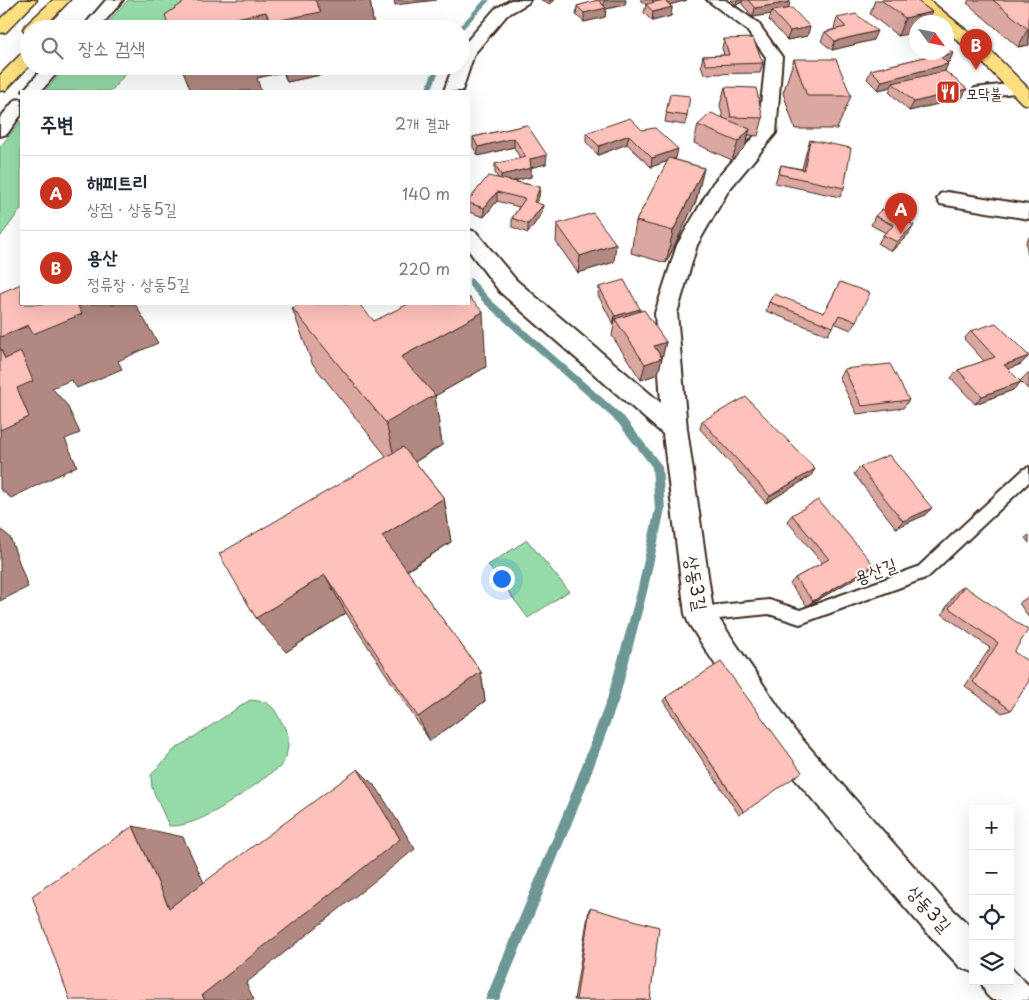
<!DOCTYPE html>
<html lang="ko">
<head>
<meta charset="utf-8">
<style>
	body { margin:0; font-family:"Playpen Sans","Poor Story",sans-serif; background:#f6f6f7; color:#1f2937 }
	.controls { position:absolute; right:15px; bottom:15px; display:grid; overflow:hidden; border-radius:0px; box-shadow:0 5px 20px #0002 }
	.controls button { width:45px; height:45px; display:grid; place-items:center; padding:0; border:0; border-bottom:1px solid #e0e1e3; background:#fff; color:#1f2937; font:25px sans-serif }
	.compass { position:absolute; left:909px; top:15px; width:45px; height:45px; border-radius:50%; background:#fff; box-shadow:0 5px 20px #0002; rotate:123deg }
	.you { position:absolute; left:501px; top:578px; width:18px; height:18px; margin:-12px; border:4px solid #fff; border-radius:50%; background:#1a73e8; box-shadow:0 0 0 8px #1a73e833 }
	.badge { display:grid; place-items:center; width:32px; height:32px; border-radius:50%; background:#c8321e; color:#fff; font-size:16px; font-weight:700 }
	.pin { position:absolute; translate:-50% -41px; filter:drop-shadow(0 1px 2px #0008) }
	.pin::after { content:''; position:absolute; top:26px; width:18px; height:15px; background:inherit; clip-path:polygon(0 0,100% 0,50% 100%) }
	.list { margin:0; padding:0; list-style:none }
	h2 { display:flex; justify-content:space-between; align-items:center; height:65px; margin:0; padding:0 20px; font-size:21px }
	h2 small { font-size:16px; font-weight:400; color:#747a83 }
	.list li { display:grid; grid-template-columns:32px 1fr auto; gap:15px; align-items:center; box-sizing:border-box; height:75px; padding:0 20px; border-top:1px solid #e0e1e3 }
	.list b { display:block; font-size:19px; white-space:nowrap }
	.list p { margin:0; font-size:16px; white-space:nowrap; color:#747a83 }
	.list em { font-size:16px; font-style:normal; color:#747a83 }
	.icon { flex:none; width:28px; height:28px; fill:none; stroke:currentColor; stroke-width:2; stroke-linecap:round; stroke-linejoin:round }
	.map { position:relative; flex:none; width:1029px; height:1000px; overflow:hidden }
	.search { position:absolute; background:#fff; box-shadow:0 5px 20px #0002; left:20px; top:20px; width:450px; height:55px; display:flex; align-items:center; gap:12px; box-sizing:border-box; padding:0 18px; border-radius:28px; color:#747a83; font-size:19px }
	.panel { position:absolute; background:#fff; box-shadow:0 5px 20px #0002; left:20px; top:90px; width:450px; height:215px; border-radius:0px }
	.map>svg:first-child { display:block }
	.green { fill:#95dba8; stroke:#688263 }
	.lines { fill:none; stroke-linecap:round; stroke-linejoin:round }
	.stream { fill:#6d9795; fill-rule:evenodd }
	.service-casing { stroke:#3b2a1e; stroke-width:4 }
	.minor-casing { stroke:#3b2a1e; stroke-width:4 }
	.primary-casing { stroke:#3b2a1e; stroke-width:3 }
	.trunk-casing { stroke:#3b2a1e; stroke-width:3 }
	.service { fill:#fff; fill-rule:evenodd }
	.minor { fill:#fff; fill-rule:evenodd }
	.primary { fill:#fce080; fill-rule:evenodd }
	.trunk { fill:#fce080; fill-rule:evenodd }
	.wall { fill:#daa7a1; stroke:#3b2a1e }
	.shaded-wall { fill:#b28883; stroke:#3b2a1e }
	.building { fill:#fec2bb; stroke:#3b2a1e }
	.labels { text-anchor:middle; dominant-baseline:central; stroke-width:4; stroke-linejoin:round; paint-order:stroke }
	.far-poi-label { font-size:15px; fill:#3b2a1e; stroke:#fff; text-anchor:start }
	.street-label { font-size:18px; fill:#3b2a1e; stroke:#fff }
</style>
</head>
<body>
<div class="map">
<svg width="1029" height="1000" viewBox="0 0 1029 1000">
	<rect width="100%" height="100%" fill="#fff"/>
	<filter id="ink" filterUnits="userSpaceOnUse"><feTurbulence type="fractalNoise" baseFrequency=".02" numOctaves="2"/><feDisplacementMap in="SourceGraphic" scale="10" xChannelSelector="R" yChannelSelector="G"/><feConvolveMatrix kernelMatrix="1 2 1 2 8 2 1 2 1" color-interpolation-filters="sRGB"/></filter>
	<g filter="url(#ink)">
		<path class="green" d="M128,0H190L165,29H102Z
			M67,66H132L111,91H45Z
			M21,121V209L0,237V147Z
			M527,540L569,591L528,618L488,565Z
			M250,700L266,702L274,709L284,726L288,736V746L286,757L280,767C252,786 203,828 169,826L152,788L151,775L174,750Z"/>
		<g class="lines">
			<path class="stream" d="M484,0H490L462,30L457,29Z
				M435,66H441L431,91H425Z
				M469,278L472,279L491,300L624,417L662,466L665,509L647,592L619,699L582,798L499,1000H485L570,797L607,699L637,592L655,509L652,467L618,423L485,304L469,286Z"/>
			<g class="service-casing">
				<path id="service" d="M1029,467V482L928,577L800,624L769,614L699,621L694,619L691,614L694,609L699,607L769,600L800,610L918,567L1024,469Z"/>
			</g>
			<g class="minor-casing">
				<path id="minor" d="M106,0H123L98,29H81Z
					M511,0H530L528,3L507,15L474,54L462,91H444L453,66H461V48L495,9Z
					M707,0H725L758,23L782,57L776,133L728,191L697,245L677,313L687,429L713,610L794,730L946,903L973,929V972L960,967L922,927L772,752L689,624L685,614L663,434L500,292L469,251V230L476,232L516,280L661,403L655,313L677,245L713,183L758,132L766,57L746,29Z
					M45,66H63L41,91H23Z
					M1017,83L1023,84L1026,88L1023,92L981,97L975,96L972,92L975,88Z
					M21,99V115L7,134L0,136V118L15,100Z
					M947,192L1029,205V219L940,204L937,199L940,194Z
					M1010,967L1029,986V1000H992L986,994L981,981H1010Z"/>
			</g>
			<g class="primary-casing">
				<path id="primary" d="M911,0H929L988,48L1029,89V105L1022,103L976,56L946,31V22H936Z"/>
			</g>
			<g class="trunk-casing">
				<path id="trunk" d="M20,0H37L6,32L0,33V19Z
					M53,0H70L42,29H29V33H26L23,29L26,25Z
					M29,51V66L6,90L0,91V75L23,52Z"/>
			</g>
			<use href="#service" class="service"/>
			<use href="#minor" class="minor"/>
			<use href="#primary" class="primary"/>
			<use href="#trunk" class="trunk"/>
		</g>
		<path class="wall" d="M370,0L374,29H169Z
			M541,0H555L550,4Z
			M595,0H626L625,5L606,9L605,17L584,22L576,15L577,6L596,1Z
			M640,0H687L669,5L672,7L671,16L652,21L644,13L646,5Z
			M731,0H789L790,2L788,8L810,27L807,36L787,40L769,20L771,14L753,17L742,4V2L736,5Z
			M875,0H916L932,12L927,22H916L898,36L870,14Z
			M969,0H1029V45L1018,47L967,3Z
			M837,18L873,40L832,50L821,41L825,32L835,29L834,28Z
			M724,39L763,63L760,73L704,74L701,65L703,56L724,55L722,48Z
			M916,39V49L913,46Z
			M921,52L953,53L949,62L947,63L945,71L962,98L909,111L889,92L891,87L878,90L867,79L871,70L925,57Z
			M794,59L851,96L837,129H795L783,93Z
			M181,66H332L334,72L287,82L283,72L257,78Z
			M725,87L763,118L758,136L749,135L745,147L732,160L694,143L698,125L723,118L720,105Z
			M670,94L687,116L685,125L665,122Z
			M527,125L546,164L531,167V177L513,181L540,187L539,196L537,202L542,213L528,233L512,227V218L519,207L497,201L484,217L469,212V200L498,178L495,173V164L520,158L514,147L478,156L473,147V137Z
			M642,130L676,158L673,159L704,168L696,201L666,263L631,253L636,221L668,161L651,167L627,144L598,155L586,142V133Z
			M810,140L844,188L840,197L775,183L781,165L802,169L807,149Z
			M875,216L909,234L892,251L878,244L883,235L886,233L871,225Z
			M557,224L614,262L578,273L556,242Z
			M1029,237V264L1026,242Z
			M840,282L856,321L851,330L834,323L828,335L766,311L769,302L824,313Z
			M599,287L640,309V311L666,342L658,374L641,380L612,336L614,324H613L598,295Z
			M292,308L374,321L486,367L435,396L442,445L415,462L444,498L451,542L407,571L481,672L485,701L430,741L346,613L286,652L386,456L312,363Z
			M971,331L1029,356L1021,364L1008,369L1013,390L975,404L951,378L958,370L984,361L964,339Z
			M844,369L909,400L903,408L857,414L839,377Z
			M1028,373H1029V390L1020,381Z
			M702,421L811,476L766,503L700,429Z
			M860,467L925,515L896,528L854,474Z
			M792,515L874,565L868,571L807,606L790,584L795,578L822,563L787,521Z
			M1029,535V543L1025,538Z
			M964,586L1014,652L1011,710L1002,713L965,686L990,648L942,614L956,592Z
			M1028,597H1029V618L1019,603Z
			M666,697L744,812L739,815L663,701Z
			M590,908L650,1000H574L589,909Z"/>
		<path class="shaded-wall" d="M309,0H370L374,29H272L270,22Z
			M394,0H437L395,5Z
			M550,0H555L550,4Z
			M609,0H626L625,5L606,9L605,17L584,22V13L604,8V1Z
			M653,0H687L651,10Z
			M737,0H743L742,2L736,5Z
			M790,2L788,11H772L771,14L753,17L755,8Z
			M672,7L671,16L652,21L653,12Z
			M266,12L271,29H223L221,21Z
			M932,12L927,22H916V32L898,36L905,18Z
			M810,27L807,36L787,40L790,31Z
			M1028,29L1029,45L1018,47Z
			M877,31L873,40L832,50L835,41Z
			M953,53L949,62L935,65L940,56Z
			M948,64L944,73L893,83L891,87L878,90L882,81Z
			M181,66L210,68L236,66H281L283,72L257,78L261,91H191Z
			M282,66H332L334,72L287,82Z
			M967,89L962,98L909,111L914,102Z
			M750,129L745,147L732,160L738,142Z
			M629,135L627,144L598,155L599,146Z
			M514,138V147L478,156V147Z
			M678,149L676,158L651,167L652,158Z
			M547,155L546,164L530,168V159Z
			M531,168V177L501,184V175Z
			M704,168L696,201L666,263L673,231Z
			M540,187L539,196L534,210V202Z
			M497,192V201L484,217V208Z
			M543,205L542,213L528,233V224Z
			M914,225L909,234L892,251L897,242Z
			M616,244L614,262L578,273L580,256Z
			M84,304H135L158,343L118,361L122,369L77,388L71,380L52,388L67,405L80,433L65,439L77,466L11,498L0,489V430L5,359L0,348V337Z
			M640,309L639,317L615,319L614,324H613L615,316Z
			M483,312L486,367L435,396L442,445L398,472L386,423L401,357Z
			M666,342L662,358L654,346Z
			M1029,356L1021,364L997,373L1004,365Z
			M662,358L658,374L641,380L645,364Z
			M1021,382L1013,390L975,404L982,396Z
			M815,469L811,476L766,503L770,496Z
			M444,498L451,542L396,577L382,536Z
			M932,508L925,515L896,528L903,521Z
			M0,529L10,537L28,587L0,601Z
			M874,565L868,571L807,606L813,601Z
			M325,575L346,613L286,652L256,618Z
			M481,672L485,701L430,741L418,717Z
			M358,769L377,788L415,849L246,983L254,1000H205L202,995Z
			M133,826L183,837L216,909L169,908Z"/>
		<path class="building" d="M187,0H315L321,12L270,22L266,12L221,21L224,29H169L165,15Z
			M598,0L606,8L584,13L577,6Z
			M664,0L672,7L653,12L646,4Z
			M748,0H789L790,2L755,8Z
			M881,0H916L932,12L905,18Z
			M993,0H1029V29H1028Z
			M792,8L810,27L790,31L772,11Z
			M856,14L877,31L835,41L825,32L846,27L837,18Z
			M753,38L763,63L706,65L703,56L729,55L724,39Z
			M946,47L953,53L940,56L948,64L882,81L871,70L937,54L935,52H946Z
			M794,59H836L851,96H807Z
			M191,66H251L212,74L210,68L192,71Z
			M945,71L967,89L914,102L893,83Z
			M725,87L756,88L763,118L731,117Z
			M670,94L690,96L687,116L666,113Z
			M711,113L750,129L738,142L698,125Z
			M630,118L642,130L655,128L678,149L652,158L629,135L599,146L586,133Z
			M527,125L547,155L530,159L531,168L501,175L495,164L526,157L514,138L478,147L473,137Z
			M810,140L851,148L844,188L779,174L781,165L804,170Z
			M669,158L704,168L673,231L636,221Z
			M488,176L540,187L534,202L543,205L528,224L512,218L525,199L497,192L484,208L469,203V200Z
			M882,209L914,225L897,242L883,235L894,225L875,216Z
			M593,213L616,244L580,256L557,224Z
			M624,280L640,309L615,316L599,287Z
			M840,282L870,293L856,321L839,315L833,327L769,302L774,294L824,313Z
			M21,284V304H84L78,306L82,314L33,334L28,325L0,337V293Z
			M469,297L483,312L401,357L435,395L386,423L292,308L300,304H359L374,321L408,304H469Z
			M644,310L666,342L654,346L662,358L645,364L615,319Z
			M996,323L1029,356L1004,365L1021,382L982,396L958,370L995,357L971,331Z
			M0,348L5,359L21,352L33,381L17,388L29,417L0,430Z
			M890,364L909,400L862,406L844,369Z
			M746,397L815,469L770,496L702,421Z
			M403,447L444,498L382,536L481,672L418,717L325,575L256,618L219,554Z
			M889,455L932,508L903,521L860,467Z
			M818,500L874,565L813,601L795,578L829,559L792,515Z
			M964,586L1028,630L1014,652L1029,662V681L1011,710L973,682L998,643L949,608Z
			M721,662L802,772L744,812L666,697Z
			M358,769L400,839L202,995L205,1000H70L32,896L133,826L169,908Z
			M590,908L659,927L650,1000H576Z"/>
	</g>
	<defs>
		<g id="restaurant-square" transform="scale(1.25)"><rect x="-9" y="-9" width="18" height="18" rx="4" fill="#c8321e" stroke="#fff"/><path d="M-5-6h1v4h1v-4h1v4h1v-4h1v5L-1.5 .5V6h-2V.5L-5-1ZM5-6V6H3V1.5H1.5Q1.5-4 5-6Z" fill="#fff"/></g>
	</defs>
	<g fill-rule="evenodd">
		<use href="#restaurant-square" x="948" y="92"/>
	</g>
	<g class="labels">
		<g class="far-poi-label">
			<text x="966" y="92">모닥불</text>
		</g>
		<g class="street-label">
			<text transform="translate(875 570) rotate(-20)">용산길</text>
			<text transform="translate(697 583) rotate(80)">상동3길</text>
			<text transform="translate(930 908) rotate(48)">상동3길</text>
		</g>
	</g>
</svg>
<div class="controls">
<button>+</button>
<button>−</button>
<button><svg class="icon" aria-label="locate" viewBox="0 0 24 24"><circle cx="12" cy="12" r="6"/><path d="M12 2v4M12 18v4M2 12h4M18 12h4"/></svg></button>
<button><svg class="icon" aria-label="layers" viewBox="0 0 24 24"><path d="M12 4l9 5-9 5-9-5zM3 14l9 5 9-5"/></svg></button>
</div>
<svg class="compass" viewBox="-18 -18 36 36"><path d="M0-13l5 13h-10z" fill="#e53935"/><path d="M0 13l5-13h-10z" fill="#747a83"/></svg>
<div class="you"></div>
<div class="pin badge" style="left:901px;top:234px">A</div>
<div class="pin badge" style="left:976px;top:70px">B</div>
<div class="search"><svg class="icon" aria-label="search" viewBox="0 0 24 24"><circle cx="10" cy="10" r="6"/><path d="M15 15l6 6"/></svg>장소 검색</div>
<section class="panel">
<h2>주변<small>2개 결과</small></h2>
<ul class="list">
<li><span class="badge">A</span><div><b>해피트리</b><p>상점 · 상동5길</p></div><em>140 m</em></li>
<li><span class="badge">B</span><div><b>용산</b><p>정류장 · 상동5길</p></div><em>220 m</em></li>
</ul>
</section>
</div>
</body>
</html>
